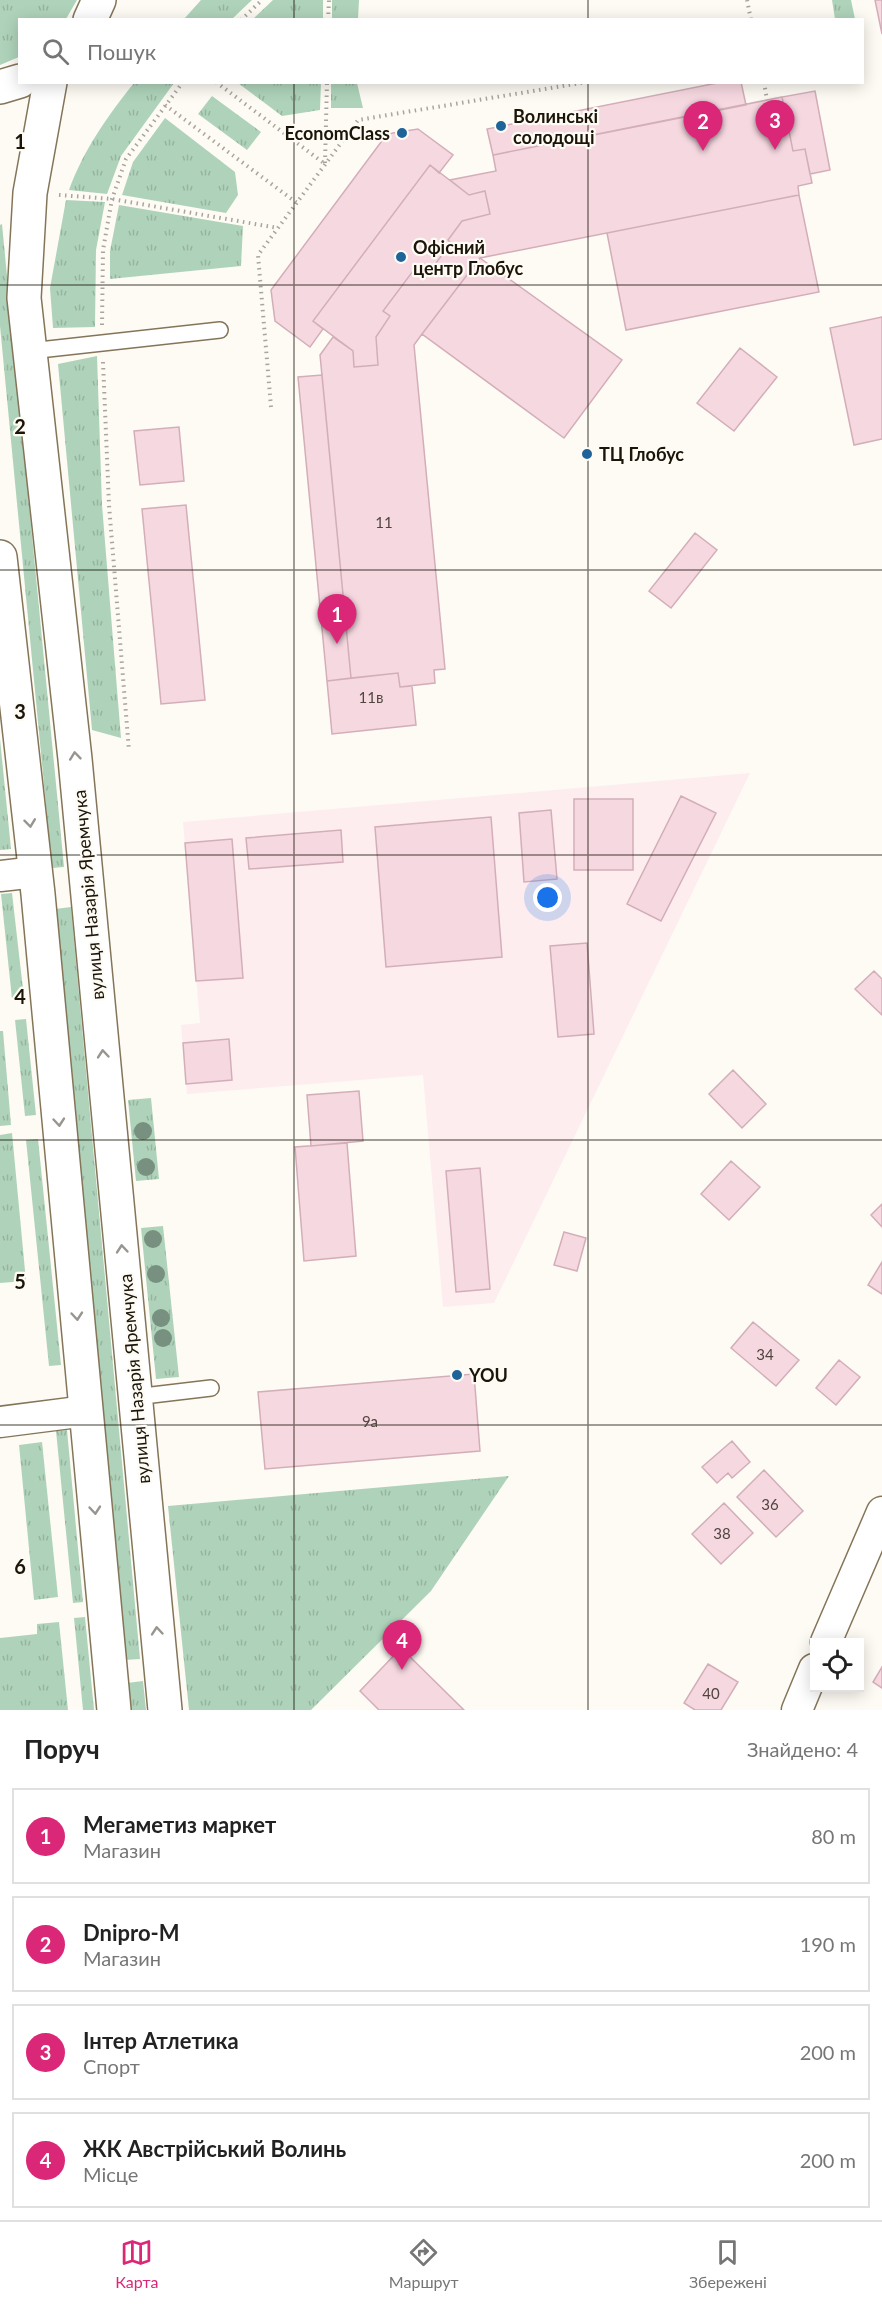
<!DOCTYPE html>
<html lang="uk">
<head>
<meta charset="utf-8">
<style>
	body { margin:0; font-family:Lato,sans-serif; background:#f2f2f2; color:#222 }
	.controls { position:absolute; right:18px; bottom:18px; display:grid; overflow:hidden; border-radius:0px; box-shadow:0 3px 15px #0003 }
	.controls button { width:54px; height:54px; display:grid; place-items:center; padding:0; border:0; border-bottom:2px solid #e0e0e0; background:#fff; color:#222; font:30px sans-serif }
	.you { position:absolute; left:548px; top:898px; width:21px; height:21px; margin:-15px; border:4px solid #fff; border-radius:50%; background:#1a73e8; box-shadow:0 0 0 9px #1a73e833 }
	.badge { display:grid; place-items:center; width:39px; height:39px; border-radius:50%; background:#db2777; color:#fff; font-size:20px; font-weight:700 }
	.pin { position:absolute; translate:-50% -50px; filter:drop-shadow(0 2px 3px #0008) }
	.pin::after { content:''; position:absolute; top:32px; width:21px; height:18px; background:inherit; clip-path:polygon(0 0,100% 0,50% 100%) }
	.list { margin:0; padding:0; list-style:none }
	h2 { display:flex; justify-content:space-between; align-items:center; height:78px; margin:0; padding:0 24px; font-size:26px }
	h2 small { font-size:20px; font-weight:400; color:#767676 }
	.list li { display:grid; grid-template-columns:39px 1fr auto; gap:18px; align-items:center; box-sizing:border-box; height:96px; margin:0 12px 12px; padding:0 12px; border:2px solid #e0e0e0; border-radius:0px }
	.list b { display:block; font-size:22px; white-space:nowrap }
	.list p { margin:0; font-size:20px; white-space:nowrap; color:#767676 }
	.list em { font-size:20px; font-style:normal; color:#767676 }
	.icon { flex:none; width:33px; height:33px; fill:none; stroke:currentColor; stroke-width:2; stroke-linecap:round; stroke-linejoin:round }
	.map { position:relative; flex:none; width:882px; height:1710px; overflow:hidden }
	.search { position:absolute; background:#fff; box-shadow:0 3px 15px #0003; left:18px; right:18px; top:18px; height:66px; display:flex; align-items:center; gap:15px; box-sizing:border-box; padding:0 21px; border-radius:0px; color:#767676; font-size:22px }
	.sheet { height:510px; background:#fff }
	nav { display:flex; justify-content:space-around; align-items:center; box-sizing:border-box; height:84px; border-top:2px solid #e0e0e0; background:#fff; font-size:16px; color:#767676 }
	nav a { display:grid; justify-items:center; gap:3px }
	nav .on { color:#db2777 }
	.map>svg:first-child { display:block }
	.industrial { fill:#fdedef }
	.grass { fill:url(#grass-tufts) }
	.building { fill:#f6d8e1; stroke:#d3aeb9; stroke-width:1.5 }
	.lines { fill:none; stroke-linecap:round; stroke-linejoin:round }
	.service-casing { stroke:#847559; stroke-width:18 }
	.minor-casing { stroke:#847559; stroke-width:33 }
	.tertiary-casing { stroke:#847559; stroke-width:36 }
	.secondary-casing { stroke:#847559; stroke-width:36 }
	.path { stroke:#a9a59d; stroke-width:4; stroke-dasharray:1.5 4.5; stroke-linecap:butt }
	.service { stroke:#fff; stroke-width:15 }
	.minor { stroke:#fff; stroke-width:30 }
	.tertiary { stroke:#fff; stroke-width:33 }
	.secondary { stroke:#fff; stroke-width:33 }
	.tree { fill:#77907f }
	.oneway { stroke:#989590 }
	.grid { fill:none; stroke:#1a1409; stroke-width:1.5; stroke-opacity:0.55 }
	.poi-dot { fill:#1f6499; stroke:#fefbf5; stroke-width:2 }
	.labels { text-anchor:middle; dominant-baseline:central; stroke-width:4.5; stroke-linejoin:round; paint-order:stroke }
	.number-label { font-size:15px; fill:#51453f }
	.poi-label { font-size:18px; font-weight:bold; fill:#1a1409; stroke:#fefbf5; text-anchor:start }
	.street-label { font-size:18px; fill:#1a1409; stroke:#fefbf5 }
	.grid-label { font-size:20px; text-anchor:middle; font-weight:bold; fill:#1a1409; stroke:#fefbf5; stroke-width:4.5; stroke-linejoin:round; paint-order:stroke }
</style>
</head>
<body>
<div class="map">
<svg width="882" height="1710" viewBox="0 0 882 1710">
	<defs>
		<pattern id="grass-tufts" width="24" height="20" patternUnits="userSpaceOnUse" patternTransform="scale(1.5)"><rect width="24" height="20" fill="#afd3ba"/><path d="M3 7l-1-3M5 7V3M7 7l1-3M15 17l-1-3M17 17v-4M19 17l1-3" fill="none" stroke="#96b49f"/></pattern>
	</defs>
	<rect width="100%" height="100%" fill="#fefbf5"/>
	<path class="industrial" d="M750,773L494,1303L443,1307L423,1075L187,1094L181,1025L200,1023L183,822Z"/>
	<path class="grass" d="M0,0H77L66,19L20,20L19,57L0,65Z
		M201,0H252L232,19H184Z
		M273,0H323V19H253Z
		M332,0H359L358,19H332Z
		M832,0H851L855,19H835Z
		M134,83H174L121,156L107,194L69,190C83,151 108,115 134,83Z
		M238,83H321L320,110L282,116Z
		M331,83H357L363,108H331Z
		M212,96L261,132L247,150L198,114Z
		M165,118L235,172L238,195L226,213L122,195L133,162Z
		M66,200L105,202L96,250L95,327L53,328L50,288Z
		M119,205L243,226L241,266L110,279V251Z
		M2,224L64,867L52,868L0,326V225Z
		M97,356L102,505L121,738L92,730L58,364Z
		M0,739L11,849L0,850Z
		M12,893L24,998L12,999L1,894Z
		M71,907L140,1659L124,1660L55,909Z
		M26,1019L36,1115L25,1116L15,1020Z
		M0,1031H3L11,1125L0,1126Z
		M151,1098L159,1179L136,1181L128,1100Z
		M12,1133L26,1281L0,1283V1135Z
		M38,1139L61,1365L49,1366L26,1140Z
		M163,1226L179,1377L156,1379L141,1228Z
		M67,1430L83,1602L73,1603L56,1431Z
		M42,1442L58,1597L34,1600L19,1445Z
		M509,1476L431,1591L311,1710H189L168,1506Z
		M85,1617L94,1710H83L74,1618Z
		M59,1622L68,1710H0V1638L37,1634V1624Z
		M143,1681L146,1710H130L127,1683Z"/>
	<path class="building" d="M875,0H882V34Z
		M722,82H741L746,105L493,155L487,129Z
		M815,91L830,170L810,174L805,149L793,151L782,97Z
		M782,97L793,151L805,149L812,183L798,186L799,195L480,258L422,334L414,345L445,669L434,670L435,683L400,687L398,673L351,678L320,355L333,337L353,351L354,367L378,365L376,337L390,316L383,311L413,271L424,279L451,243L448,240L462,221L490,214L485,191L469,195L450,180L496,171L493,155Z
		M418,129L453,155L439,173L430,165L313,321L323,329L310,347L275,321L271,290L387,134Z
		M430,165L469,195L485,191L490,214L462,221L448,240L451,243L424,279L413,271L383,311L390,316L376,337L378,365L354,367L353,351L313,321Z
		M799,195L819,292L626,330L607,233Z
		M480,258L622,360L564,438L422,334Z
		M882,317V439L854,445L830,328Z
		M740,348L777,377L734,431L697,403Z
		M322,375L351,678L327,681L298,377Z
		M179,427L184,481L140,485L134,431Z
		M186,505L205,700L161,704L142,509Z
		M695,533L717,550L671,608L649,591Z
		M398,673L400,687L412,686L416,725L332,734L327,681Z
		M681,796L716,813L661,921L627,904Z
		M574,799H633V870H574Z
		M551,810L557,879L524,882L519,813Z
		M491,817L502,957L386,967L375,827Z
		M341,830L343,862L249,869L246,838Z
		M232,839L243,978L196,981L185,843Z
		M587,943L594,1034L558,1037L550,946Z
		M874,971L882,979V1015L855,989Z
		M229,1039L232,1080L186,1084L183,1043Z
		M733,1070L766,1104L742,1128L709,1094Z
		M359,1091L363,1141L311,1146L307,1095Z
		M347,1143L356,1256L304,1261L295,1147Z
		M731,1161L760,1187L729,1220L701,1194Z
		M480,1168L490,1289L456,1292L446,1171Z
		M882,1204V1227L871,1215Z
		M564,1232L586,1238L577,1271L554,1265Z
		M882,1262V1294L868,1285Z
		M753,1322L799,1360L776,1386L731,1348Z
		M839,1360L860,1377L836,1405L816,1388Z
		M474,1374L480,1451L265,1469L258,1392Z
		M732,1441L750,1462L732,1478L728,1473L717,1483L702,1467Z
		M764,1470L803,1511L776,1537L737,1497Z
		M724,1503L753,1533L721,1564L692,1534Z
		M401,1648L464,1710H379L360,1691Z
		M708,1664L738,1682L721,1710H695L684,1703Z
		M882,1667V1688L873,1682Z"/>
	<g class="lines">
		<g class="service-casing">
			<path id="service" d="M30,351L220,330
				M135,1397L211,1388"/>
		</g>
		<g class="minor-casing">
			<path id="minor" d="M0,876L36,872
				M0,1422L86,1411
				M826,1642L882,1512
				M797,1710L814,1669"/>
		</g>
		<g class="tertiary-casing">
			<path id="tertiary" d="M50,82L30,193L24,298L75,759L165,1710
				M0,557L38,894L114,1710"/>
		</g>
		<g class="secondary-casing">
			<path id="secondary" d="M90,20L99,0
				M0,87L20,81"/>
		</g>
		<path class="path" d="M747,0L751,20
			M241,20L262,0
			M328,20L329,0
			M216,82L325,164
			M764,82L767,100
			M165,105L297,203
			M325,163L327,82
			M59,195L112,199L278,228
			M102,325L103,250L112,199L126,159L183,82
			M103,362L109,505L129,751
			M271,407L258,255L358,120L587,82"/>
		<use href="#service" class="service"/>
		<use href="#minor" class="minor"/>
		<use href="#tertiary" class="tertiary"/>
		<use href="#secondary" class="secondary"/>
	</g>
	<g class="tree">
		<circle cx="143" cy="1131" r="9"/>
		<circle cx="146" cy="1167" r="9"/>
		<circle cx="153" cy="1239" r="9"/>
		<circle cx="156" cy="1274" r="9"/>
		<circle cx="161" cy="1318" r="9"/>
		<circle cx="163" cy="1338" r="9"/>
	</g>
	<defs><path id="oneway-chevron" d="M-2-3.5L2.5 0L-2 3.5" fill="none" stroke-width="1.6" stroke-linecap="round" stroke-linejoin="round" transform="scale(1.5)"/></defs>
	<g class="oneway">
		<use href="#oneway-chevron" transform="translate(75 756) rotate(-96)"/>
		<use href="#oneway-chevron" transform="translate(30 823) rotate(83)"/>
		<use href="#oneway-chevron" transform="translate(103 1054) rotate(-95)"/>
		<use href="#oneway-chevron" transform="translate(59 1122) rotate(85)"/>
		<use href="#oneway-chevron" transform="translate(122 1249) rotate(-95)"/>
		<use href="#oneway-chevron" transform="translate(77 1316) rotate(85)"/>
		<use href="#oneway-chevron" transform="translate(95 1510) rotate(85)"/>
		<use href="#oneway-chevron" transform="translate(157 1631) rotate(-95)"/>
	</g>
	<path class="grid" d="M294,0V20M588,0V20M294,82V1710M588,82V1710M0,285H882M0,570H882M0,855H882M0,1140H882M0,1425H882"/>
	<g class="poi-dot">
		<circle cx="501" cy="126" r="6"/>
		<circle cx="402" cy="133" r="6"/>
		<circle cx="401" cy="257" r="6"/>
		<circle cx="587" cy="454" r="6"/>
		<circle cx="457" cy="1375" r="6"/>
	</g>
	<g class="labels">
		<g class="number-label">
			<text x="384" y="522">11</text>
			<text x="371" y="697">11в</text>
			<text x="765" y="1354">34</text>
			<text x="370" y="1421">9а</text>
			<text x="770" y="1504">36</text>
			<text x="722" y="1533">38</text>
			<text x="711" y="1693">40</text>
		</g>
		<g class="poi-label">
			<text x="513" y="116">Волинські<tspan x="513" dy="21">солодощі</tspan></text>
			<text x="390" y="133" text-anchor="end">EconomClass</text>
			<text x="413" y="247">Офісний<tspan x="413" dy="21">центр Глобус</tspan></text>
			<text x="599" y="454">ТЦ Глобус</text>
			<text x="469" y="1375">YOU</text>
		</g>
		<g class="street-label">
			<text transform="translate(88 895) rotate(-95)">вулиця Назарія Яремчука</text>
			<text transform="translate(134 1379) rotate(-95)">вулиця Назарія Яремчука</text>
		</g>
	</g>
	<g class="grid-label">
		<text x="20" y="149">1</text>
		<text x="20" y="434">2</text>
		<text x="20" y="719">3</text>
		<text x="20" y="1004">4</text>
		<text x="20" y="1289">5</text>
		<text x="20" y="1574">6</text>
	</g>
</svg>
<div class="controls">
<button><svg class="icon" aria-label="locate" viewBox="0 0 24 24"><circle cx="12" cy="12" r="6"/><path d="M12 2v4M12 18v4M2 12h4M18 12h4"/></svg></button>
</div>
<div class="you"></div>
<div class="pin badge" style="left:337px;top:644px">1</div>
<div class="pin badge" style="left:703px;top:151px">2</div>
<div class="pin badge" style="left:775px;top:150px">3</div>
<div class="pin badge" style="left:402px;top:1670px">4</div>
<div class="search"><svg class="icon" aria-label="search" viewBox="0 0 24 24"><circle cx="10" cy="10" r="6"/><path d="M15 15l6 6"/></svg>Пошук</div>
</div>
<section class="sheet">
<h2>Поруч<small>Знайдено: 4</small></h2>
<ul class="list">
<li><span class="badge">1</span><div><b>Мегаметиз маркет</b><p>Магазин</p></div><em>80 m</em></li>
<li><span class="badge">2</span><div><b>Dnipro-M</b><p>Магазин</p></div><em>190 m</em></li>
<li><span class="badge">3</span><div><b>Інтер Атлетика</b><p>Спорт</p></div><em>200 m</em></li>
<li><span class="badge">4</span><div><b>ЖК Австрійський Волинь</b><p>Місце</p></div><em>200 m</em></li>
</ul>
</section>
<nav>
<a class="on"><svg class="icon" aria-label="map" viewBox="0 0 24 24"><path d="M3 6l6-2 6 2 6-2v14l-6 2-6-2-6 2zM9 4v14M15 6v14"/></svg>Карта</a>
<a><svg class="icon" aria-label="directions" viewBox="0 0 24 24"><path d="M12 3l9 9-9 9-9-9zM9 14v-3h6M13 9l2 2-2 2"/></svg>Маршрут</a>
<a><svg class="icon" aria-label="saved" viewBox="0 0 24 24"><path d="M7 4h10v16l-5-4-5 4z"/></svg>Збережені</a>
</nav>
</body>
</html>
